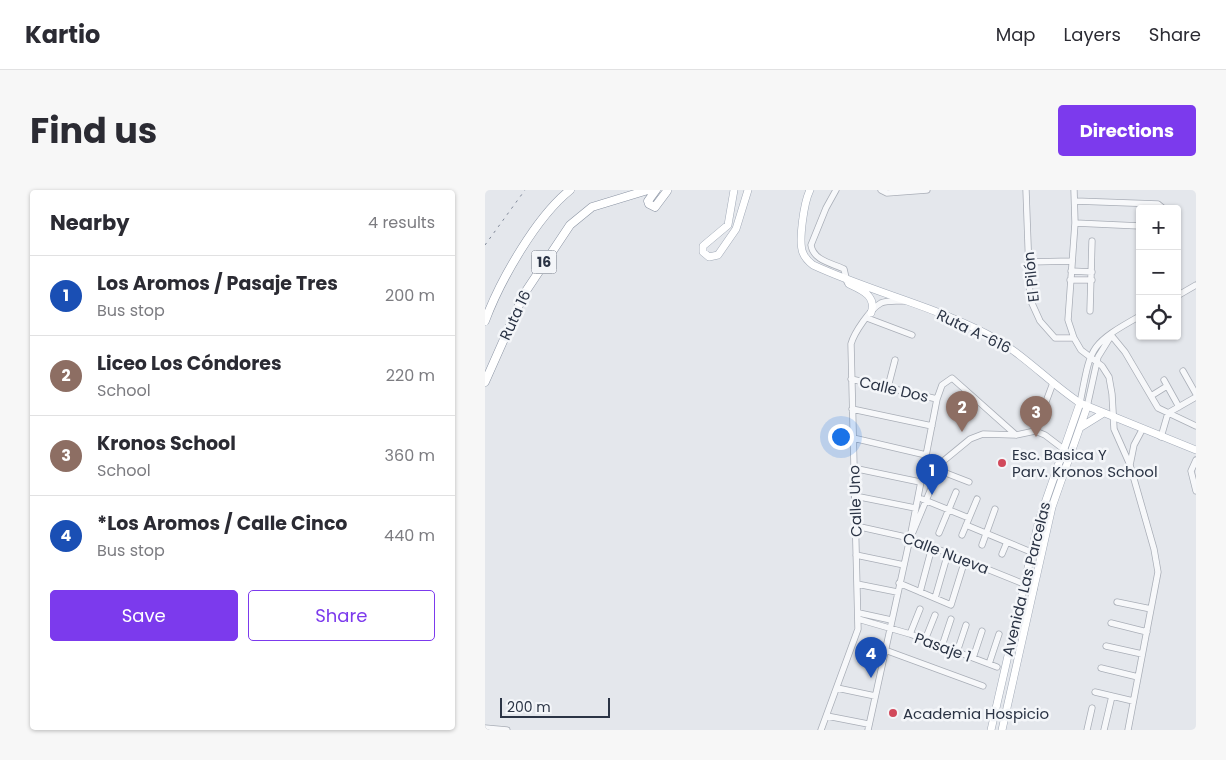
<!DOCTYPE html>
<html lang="en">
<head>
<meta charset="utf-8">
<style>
	body { margin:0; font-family:Poppins,sans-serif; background:#f7f7f7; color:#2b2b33 }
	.controls { position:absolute; right:15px; top:15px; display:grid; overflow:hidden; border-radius:5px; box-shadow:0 1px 4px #0004 }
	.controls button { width:45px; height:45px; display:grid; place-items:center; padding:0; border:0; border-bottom:1px solid #e1e1e2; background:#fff; color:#2b2b33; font:25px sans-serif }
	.scale { position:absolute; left:15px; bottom:12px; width:110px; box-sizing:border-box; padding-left:5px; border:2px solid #2b3445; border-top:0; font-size:14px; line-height:18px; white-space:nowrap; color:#2b3445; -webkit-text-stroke:4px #f4f6f9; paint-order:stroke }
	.you { position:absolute; left:355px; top:246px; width:18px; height:18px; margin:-12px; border:4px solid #fff; border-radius:50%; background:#1a73e8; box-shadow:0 0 0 8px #1a73e833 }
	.badge { display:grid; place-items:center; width:32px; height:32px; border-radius:50%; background:#7c3aed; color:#fff; font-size:16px; font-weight:700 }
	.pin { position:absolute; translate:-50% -41px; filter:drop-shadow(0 1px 2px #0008) }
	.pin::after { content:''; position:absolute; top:26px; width:18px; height:15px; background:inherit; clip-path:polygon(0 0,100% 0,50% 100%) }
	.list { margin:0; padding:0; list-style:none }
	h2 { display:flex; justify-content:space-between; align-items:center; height:65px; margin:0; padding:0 20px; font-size:21px }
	h2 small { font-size:16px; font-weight:400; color:#7c7c81 }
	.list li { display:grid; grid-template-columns:32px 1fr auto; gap:15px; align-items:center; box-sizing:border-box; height:80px; padding:0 20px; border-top:1px solid #e1e1e2 }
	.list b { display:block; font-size:19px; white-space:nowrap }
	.list p { margin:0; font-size:16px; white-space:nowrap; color:#7c7c81 }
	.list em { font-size:16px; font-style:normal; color:#7c7c81 }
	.actions { display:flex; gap:10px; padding:15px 20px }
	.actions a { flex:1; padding:11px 0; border:1px solid #7c3aed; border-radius:5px; text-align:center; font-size:18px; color:#7c3aed }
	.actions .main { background:#7c3aed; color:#fff }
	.icon { flex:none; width:28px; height:28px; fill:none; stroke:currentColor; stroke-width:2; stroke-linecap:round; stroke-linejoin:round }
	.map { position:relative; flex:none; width:711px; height:540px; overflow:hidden; border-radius:5px }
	header { display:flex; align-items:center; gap:30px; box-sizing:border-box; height:70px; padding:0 25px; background:#fff; border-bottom:1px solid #e1e1e2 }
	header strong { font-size:24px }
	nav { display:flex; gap:28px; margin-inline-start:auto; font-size:18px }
	.intro { display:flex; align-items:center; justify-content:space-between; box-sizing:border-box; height:120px; padding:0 30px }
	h1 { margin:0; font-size:35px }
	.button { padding:12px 22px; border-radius:5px; background:#7c3aed; color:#fff; font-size:18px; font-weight:700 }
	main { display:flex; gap:30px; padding:0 30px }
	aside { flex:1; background:#fff; border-radius:5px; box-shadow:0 1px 4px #0004 }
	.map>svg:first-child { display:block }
	.grass { fill:#c9d6c5 }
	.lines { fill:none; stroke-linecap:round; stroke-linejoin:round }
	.minor-casing { stroke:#a9aeb7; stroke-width:7 }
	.major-casing { stroke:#a3abb8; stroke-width:8 }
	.highway-casing { stroke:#8b94a3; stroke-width:9 }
	.minor { stroke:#f7f8fa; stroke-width:5.5 }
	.major { stroke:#fff; stroke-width:7 }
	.highway { stroke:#fff; stroke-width:8 }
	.rail { stroke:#7d8696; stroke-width:1; stroke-dasharray:2.5 5; stroke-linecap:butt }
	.poi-dot { fill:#d1495b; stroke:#f4f6f9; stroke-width:2 }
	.labels { text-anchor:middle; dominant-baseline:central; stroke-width:5; stroke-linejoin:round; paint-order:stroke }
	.shield { fill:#f4f6f9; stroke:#676e7b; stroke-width:1 }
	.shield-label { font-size:14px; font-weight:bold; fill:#2b3445 }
	.street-label { font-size:15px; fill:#2b3445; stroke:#f4f6f9 }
	.poi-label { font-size:15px; fill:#2b3445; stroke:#f4f6f9; text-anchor:start }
</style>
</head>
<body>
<header>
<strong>Kartio</strong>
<nav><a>Map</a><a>Layers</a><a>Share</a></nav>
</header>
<div class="intro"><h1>Find us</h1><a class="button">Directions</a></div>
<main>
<aside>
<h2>Nearby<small>4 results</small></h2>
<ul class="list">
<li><span class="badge" style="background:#1a4fb4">1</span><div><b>Los Aromos / Pasaje Tres</b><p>Bus stop</p></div><em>200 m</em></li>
<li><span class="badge" style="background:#8d6e63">2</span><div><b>Liceo Los Cóndores</b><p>School</p></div><em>220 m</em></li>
<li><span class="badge" style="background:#8d6e63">3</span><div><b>Kronos School</b><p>School</p></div><em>360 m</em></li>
<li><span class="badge" style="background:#1a4fb4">4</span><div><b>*Los Aromos / Calle Cinco</b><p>Bus stop</p></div><em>440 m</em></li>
</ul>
<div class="actions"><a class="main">Save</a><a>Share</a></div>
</aside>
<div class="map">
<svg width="711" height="540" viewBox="0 0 711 540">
	<rect width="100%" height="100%" fill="#e4e7ec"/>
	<path class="grass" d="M478,206L489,208L485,227L474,225Z"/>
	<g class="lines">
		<g class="minor-casing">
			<path id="minor" d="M351,0L341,18L326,55C328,70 346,73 359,79L362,92
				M396,0L402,3L442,0
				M541,0L545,109L555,131L570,148H589
				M589,0L590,33L583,130L589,148L596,160L617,176L624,187L627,204L629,239L645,275
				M590,11L673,14L679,19
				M590,33L655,36
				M543,72L587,71
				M586,81L607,82
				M585,90H607
				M692,106L711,95
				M605,121L607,51
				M382,128L427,145
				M626,145L640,162L673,218L711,236
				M698,181L711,204
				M366,189L452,209
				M679,190L694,217
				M403,197L410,170
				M666,206L682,196
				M595,213C606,157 603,155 655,126
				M602,217L613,167L626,146
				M367,219L447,236
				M550,241L568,193
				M676,247L683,223L711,207
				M368,248L441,265
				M711,270L706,281L711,301
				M368,278L435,292
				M453,280L484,292
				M370,306L430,318
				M437,309L484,328
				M481,335L546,362
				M371,336L425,348L539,394L549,399
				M428,342L457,272L485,249L498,244L531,245L550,241L560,245L581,261
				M454,343L471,302
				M477,345L492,309
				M497,355L510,319
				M517,364L522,352
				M371,365L419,375
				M414,393L466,415L480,370
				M372,394L412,402
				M435,402L447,357
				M450,408L463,363
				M632,412L666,419
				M374,423L406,430
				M373,429L425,444L512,477
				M626,433L662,442
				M425,444L435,419
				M440,450L450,425
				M457,456L466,429
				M621,456L657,464
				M400,460L498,496
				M472,462L481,435
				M488,468L497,441
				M504,474L514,444
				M616,478L653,487
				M352,498L390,506
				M610,502L648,511
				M342,526L383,534
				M0,538L22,540
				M336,540L373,439L366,154C369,143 385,119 396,113C402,110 412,111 419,111
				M383,540L425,348L452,209L457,195L467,188L531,245
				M602,540L607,518
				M619,540L627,506
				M643,540L673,382L669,359L645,275L649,255L657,240"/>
		</g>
		<g class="major-casing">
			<path id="major" d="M249,0L243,35L218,56V62L224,67L233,65L251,39L263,0
				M325,0C319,12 313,52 318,63C320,68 324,72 328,75C384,101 445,115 500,143C536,161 562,191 595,213L711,260
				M364,94C377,100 392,106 386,123
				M596,237L617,224
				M506,540L554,330L595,213
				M517,540L567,317L602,217"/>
		</g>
		<g class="highway-casing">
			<path id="highway" d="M171,0L163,11L164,14L170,17L182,1
				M0,131C15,91 51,27 85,0
				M0,192L39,104L85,35L107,17L163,0"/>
		</g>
		<use href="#minor" class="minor"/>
		<use href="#major" class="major"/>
		<use href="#highway" class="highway"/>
		<path class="rail" d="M0,55L40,0"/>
	</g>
	<g class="poi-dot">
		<circle cx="517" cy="273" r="5"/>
		<circle cx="408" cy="523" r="5"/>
	</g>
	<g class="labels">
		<rect class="shield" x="46.5" y="60.5" width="25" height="23" rx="4"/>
		<g class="shield-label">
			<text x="59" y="72">16</text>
		</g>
		<g class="street-label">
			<text transform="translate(546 87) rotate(-96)">El Pilón</text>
			<text transform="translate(30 125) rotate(-65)">Ruta 16</text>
			<text transform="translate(489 141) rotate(26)">Ruta A-616</text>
			<text transform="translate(409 199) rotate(13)">Calle Dos</text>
			<text transform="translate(370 311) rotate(-92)">Calle Uno</text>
			<text transform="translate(461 363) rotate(21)">Calle Nueva</text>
			<text transform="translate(541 389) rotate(-76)">Avenida Las Parcelas</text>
			<text transform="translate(458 457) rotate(20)">Pasaje 1</text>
		</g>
		<g class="poi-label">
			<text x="527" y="264">Esc. Basica Y<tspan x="527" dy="17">Parv. Kronos School</tspan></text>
			<text x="418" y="523">Academia Hospicio</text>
		</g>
	</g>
</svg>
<div class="controls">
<button>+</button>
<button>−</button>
<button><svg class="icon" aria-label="locate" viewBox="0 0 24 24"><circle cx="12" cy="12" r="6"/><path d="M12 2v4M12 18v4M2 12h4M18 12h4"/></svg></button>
</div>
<div class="scale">200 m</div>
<div class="you"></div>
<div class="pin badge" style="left:447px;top:305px;background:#1a4fb4">1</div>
<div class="pin badge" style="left:477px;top:242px;background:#8d6e63">2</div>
<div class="pin badge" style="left:551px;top:247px;background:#8d6e63">3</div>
<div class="pin badge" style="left:386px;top:488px;background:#1a4fb4">4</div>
</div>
</main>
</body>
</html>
